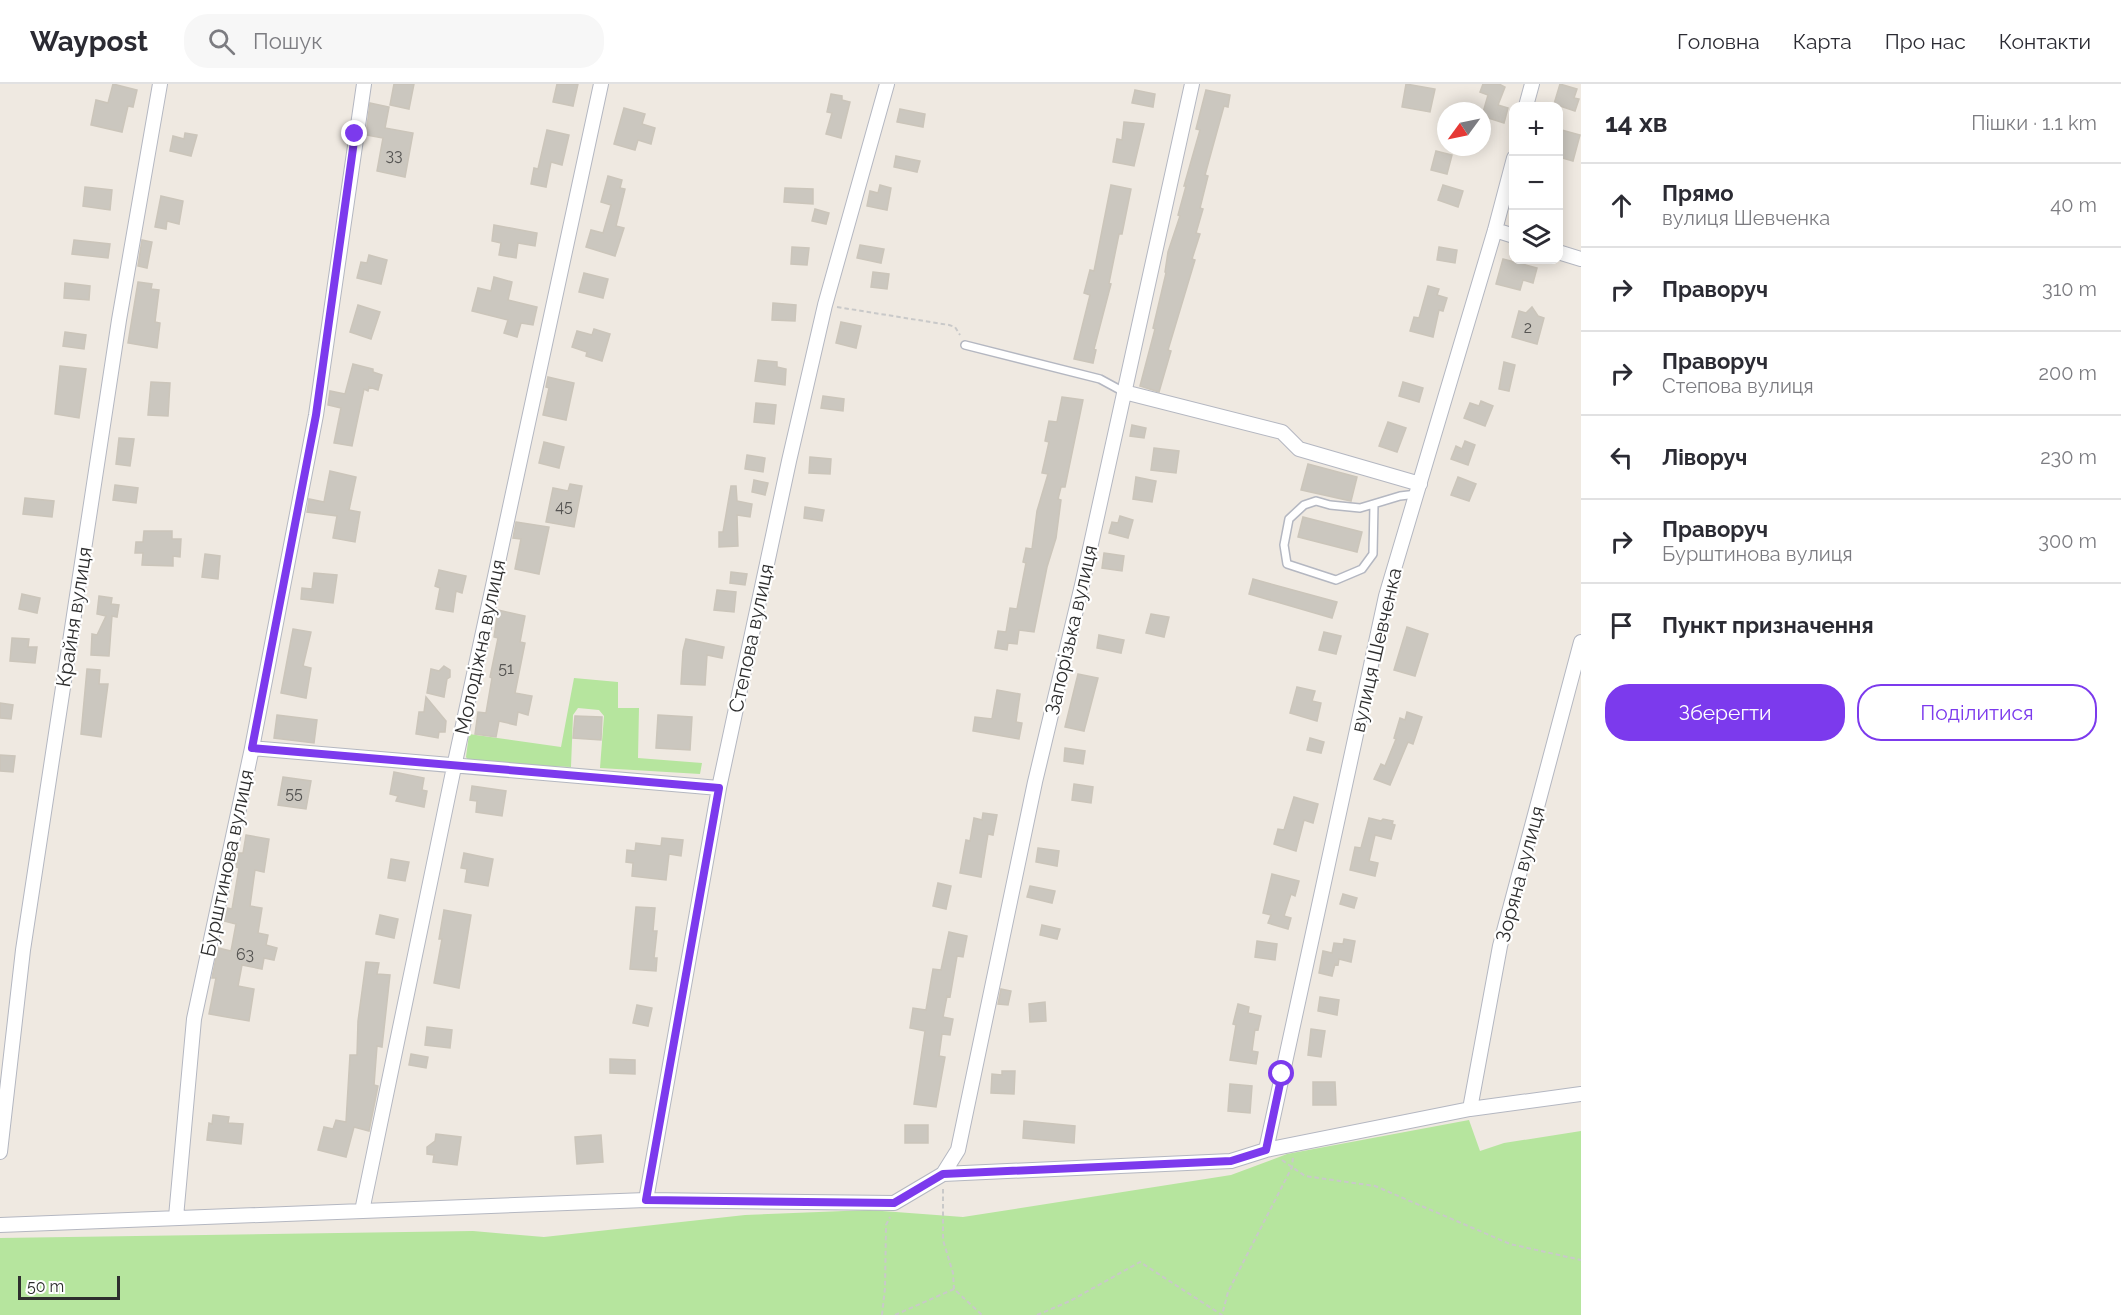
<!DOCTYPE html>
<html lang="uk">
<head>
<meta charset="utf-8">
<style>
	body { margin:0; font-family:Raleway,sans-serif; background:#f7f7f7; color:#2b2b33 }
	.controls { position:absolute; right:18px; top:18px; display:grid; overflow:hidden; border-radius:12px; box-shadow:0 3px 15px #0003 }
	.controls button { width:54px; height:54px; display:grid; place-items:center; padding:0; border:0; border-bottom:2px solid #e1e1e2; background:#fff; color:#2b2b33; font:30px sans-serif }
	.compass { position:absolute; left:1437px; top:18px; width:54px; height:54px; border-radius:50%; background:#fff; box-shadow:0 3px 15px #0003; rotate:237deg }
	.scale { position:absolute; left:18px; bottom:15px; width:102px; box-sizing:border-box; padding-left:6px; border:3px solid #2e2e2e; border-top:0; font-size:16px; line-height:21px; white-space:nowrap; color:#2e2e2e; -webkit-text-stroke:4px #fff; paint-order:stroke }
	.stop { position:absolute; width:18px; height:18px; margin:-14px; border:4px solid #7c3aed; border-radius:50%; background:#fff }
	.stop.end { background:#7c3aed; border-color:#fff; box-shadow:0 2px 6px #0008 }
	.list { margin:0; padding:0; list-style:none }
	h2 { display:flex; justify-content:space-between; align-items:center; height:78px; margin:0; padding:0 24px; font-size:26px }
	h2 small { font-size:20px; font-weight:400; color:#7c7c81 }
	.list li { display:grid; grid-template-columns:39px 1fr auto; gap:18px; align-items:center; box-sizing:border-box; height:84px; padding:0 24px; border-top:2px solid #e1e1e2 }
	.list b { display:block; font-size:22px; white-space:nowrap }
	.list p { margin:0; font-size:20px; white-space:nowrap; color:#7c7c81 }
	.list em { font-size:20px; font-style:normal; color:#7c7c81 }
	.actions { display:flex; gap:12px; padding:18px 24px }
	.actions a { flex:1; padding:14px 0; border:2px solid #7c3aed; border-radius:24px; text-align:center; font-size:21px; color:#7c3aed }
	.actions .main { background:#7c3aed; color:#fff }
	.icon { flex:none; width:33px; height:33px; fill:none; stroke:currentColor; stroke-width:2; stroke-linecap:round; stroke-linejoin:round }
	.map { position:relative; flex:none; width:1581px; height:1231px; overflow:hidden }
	header { display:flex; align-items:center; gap:36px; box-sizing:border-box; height:84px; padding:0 30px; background:#fff; border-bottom:2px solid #e1e1e2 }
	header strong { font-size:28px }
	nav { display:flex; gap:33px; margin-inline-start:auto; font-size:21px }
	.search { width:420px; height:54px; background:#f7f7f7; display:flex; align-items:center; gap:15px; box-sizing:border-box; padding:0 21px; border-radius:24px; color:#7c7c81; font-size:22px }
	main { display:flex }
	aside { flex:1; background:#fff }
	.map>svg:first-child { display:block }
	.green { fill:#b6e59e }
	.building { fill:#cbc7bf; stroke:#cbc5ba; stroke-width:1.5 }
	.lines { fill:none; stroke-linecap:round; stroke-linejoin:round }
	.service-casing { stroke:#b4b7c1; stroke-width:10 }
	.minor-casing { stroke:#b4b7c1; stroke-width:16 }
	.path { stroke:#c9c9c9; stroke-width:2; stroke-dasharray:4.5 3; stroke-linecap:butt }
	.service { stroke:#fff; stroke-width:7 }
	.minor { stroke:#fff; stroke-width:14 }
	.route { stroke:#7c3aed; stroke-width:8 }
	.labels { text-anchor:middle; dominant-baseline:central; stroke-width:4.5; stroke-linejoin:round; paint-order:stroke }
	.number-label { font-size:16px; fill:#555452 }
	.street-label { font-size:20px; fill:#2e2e2e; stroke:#fff }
</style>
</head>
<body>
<header>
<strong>Waypost</strong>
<div class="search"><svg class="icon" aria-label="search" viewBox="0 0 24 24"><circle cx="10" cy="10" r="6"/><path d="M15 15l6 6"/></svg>Пошук</div>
<nav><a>Головна</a><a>Карта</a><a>Про нас</a><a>Контакти</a></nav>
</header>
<main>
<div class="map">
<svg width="1581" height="1231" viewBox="0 0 1581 1231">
	<rect width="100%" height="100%" fill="#efe9e1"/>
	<path class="green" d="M574,594L618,598V624H639L638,674L702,679L700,690L600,684L604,632L599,626L578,624L573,631L571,683L469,678L466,673L469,650L561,663Z
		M1469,1036L1480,1067L1504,1059L1581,1047V1231H0V1154L473,1147L544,1153L745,1131L869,1126L963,1133L1231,1091L1287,1070Z"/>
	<path class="building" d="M113,0L137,6L133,23L128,22L122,48L91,41L96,16L108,19Z
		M394,0H414L409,25L390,21Z
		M557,0H578L573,22L553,18Z
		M1406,0L1435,5L1430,28L1402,23Z
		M1483,0H1499L1505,3L1498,21L1508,24L1504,39L1482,32L1488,11L1480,8Z
		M1560,0L1577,5L1574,14L1579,15L1575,27L1554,20Z
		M1135,6L1155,10L1153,23L1132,19Z
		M1206,6L1230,11L1228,23L1224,22L1205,91L1208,92L1200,124L1203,125L1196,149L1200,150L1192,175L1195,176L1168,266L1171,267L1159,308L1140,302L1155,245L1153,244L1166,189L1165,188L1168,168L1180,132L1178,131L1186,102H1184L1200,46L1196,45Z
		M831,10L842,12V16L850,18L841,54L826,50L832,29L827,28Z
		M370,19L389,23L385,44L413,49L405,93L377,87L383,54L366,51Z
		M624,24L645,30L642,40L655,44L651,60L638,56L635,66L614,60Z
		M900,25L925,30L923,43L897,38Z
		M1124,38L1144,40L1134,82L1113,78L1117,55L1122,56Z
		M1558,45L1580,51L1573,77L1559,73L1562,64L1558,63Z
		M547,46L569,51L562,81L551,78L546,103L531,100L534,84L538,85Z
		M185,49L197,51L191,72L170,67L173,52L184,55Z
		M1436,67L1452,71L1447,90L1431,86Z
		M896,72L920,77L917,88L894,83Z
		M608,92L622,96L620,104L625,105L616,142L624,144L615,172L586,163L591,146L603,149L611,121L601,118Z
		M880,101L891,104L887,126L867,122L870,107L878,109Z
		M1111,101L1131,105L1122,150H1119L1109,199L1111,200L1094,265L1096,266L1093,279L1074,275L1090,211L1084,209L1090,186L1094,187Z
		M1443,101L1463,107L1458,123L1438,116Z
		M85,103L112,106L110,126L83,122Z
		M785,104L813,105V120L784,118Z
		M161,112L183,117L179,140L167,137L166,145L155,143Z
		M815,125L829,129L826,140L812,137Z
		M494,141L537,149L535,162L518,159L516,174L499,171L501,159L492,157Z
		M74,156L110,160L108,174L72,170Z
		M142,156L152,158L147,184L138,182Z
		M860,161L884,165L881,179L857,174Z
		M792,163L809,164L807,181L791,180Z
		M1439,163L1457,166L1455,179L1437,176Z
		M369,171L387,176L381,200L357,194L361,178L367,179Z
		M1503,175L1537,184L1533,199L1523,196L1520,206L1496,200Z
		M873,188L889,190L887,205L871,203Z
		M584,189L608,195L603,214L579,208Z
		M494,193L512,198L508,216L537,223L533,241L521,239L517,253L504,249L508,236L472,227L478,204L491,207Z
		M138,198L152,200L151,205L159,206L155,238L160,239L157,264L128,259Z
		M65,199L90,202L89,216L64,214Z
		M1428,202L1439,205L1437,211L1447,214L1443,227L1439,226L1433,253L1410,247L1414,233L1419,234Z
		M773,219L796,221L795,237L772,236Z
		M358,221L380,228L371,255L350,248Z
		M1532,223L1538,232L1544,234L1537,260L1512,253L1519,227L1526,229Z
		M841,238L861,242L856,264L836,259Z
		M594,245L610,250L602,277L586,272L587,268L572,263L577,247L592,251Z
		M65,248L86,251L84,265L63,262Z
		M758,276L777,278V283L786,285L785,301L755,297Z
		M1504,278L1515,281L1509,307L1499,305Z
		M353,280L373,285V288L382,291L378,306L369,303L368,307L364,305L352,362L334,359L341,324L328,321L330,307L345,310Z
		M60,282L86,285L79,334L55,330Z
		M548,293L574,299L566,336L543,331L549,304L546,303Z
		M151,298L170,299L168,332L148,331Z
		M1403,298L1423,304L1419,318L1399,312Z
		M823,312L844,315L843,327L821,324Z
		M1062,313L1083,316L1065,403H1061L1058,415L1061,416L1056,454L1047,483L1034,548L1019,546L1017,560L1008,559L1007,566L995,564L998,547L1006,548L1010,524L1017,525L1026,479L1023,478L1026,464L1032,465L1037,427L1048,390L1042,389L1049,358L1045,357L1049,337L1057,338Z
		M1481,317L1493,322L1485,342L1464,334L1470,319L1479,322Z
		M756,319L776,321L774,340L754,338Z
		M1388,338L1406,344L1397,368L1379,362Z
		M1132,341L1146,344L1144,354L1130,352Z
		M119,354L134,355L130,382L116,380Z
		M1465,357L1475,361L1468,381L1451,375L1456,362L1462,365Z
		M544,358L564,363L559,384L539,379Z
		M1154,364L1179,367L1176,389L1151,386Z
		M747,371L765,374L763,388L745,385Z
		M810,373L831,375L830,390L809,389Z
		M1308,380L1357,393L1351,417L1301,406Z
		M330,387L356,393L349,426L360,428L355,458L333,454L337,432L307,428L309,415L324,418Z
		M1136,393L1156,397L1152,418L1133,415Z
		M1458,393L1476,400L1469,417L1451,411Z
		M754,396L768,399L765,411L752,408Z
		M570,400L582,402L574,443L546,438L553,404L568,407Z
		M115,401L138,404L136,419L113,416Z
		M731,402H736L737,417L752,420L750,433L737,431L738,462L719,463V448H723Z
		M25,414L54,417L52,433L23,430Z
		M805,423L824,426L822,437L804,434Z
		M1120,432L1133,436L1128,454L1109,449L1112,438L1118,439Z
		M1303,433L1362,448L1357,468L1298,453Z
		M516,438L549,443L539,490L515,485L521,455L513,454Z
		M144,447H172V455H181L180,473L173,472V482L142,481L143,469H135L136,458H143Z
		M1104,469L1124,472L1122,487L1102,484Z
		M205,470L220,472L218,495L202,493Z
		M439,486L466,492L462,509L456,507L453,528L436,525L440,504L435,502Z
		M731,488L747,490L745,501L730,499Z
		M314,489L337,491L333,519L301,515L302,504L312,505Z
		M1253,495L1337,518L1332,534L1249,510Z
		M717,506L736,508L734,528L714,526Z
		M22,510L40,514L37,529L19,525Z
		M99,512L112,514L111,520L119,521L117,533L112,532L109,572L91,571L92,550L97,551L106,532L97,530Z
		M498,526L525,532L520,558L525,559L515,609L532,612L528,631L518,628L516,641L499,637L496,653L475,650L478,628L486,629L492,594L490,593L498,554L494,553Z
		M1151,530L1169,533L1164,553L1146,549Z
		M1407,543L1428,550L1415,592L1394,586Z
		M293,545L311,548L303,582L311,584L306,614L281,609Z
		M1324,548L1341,552L1336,570L1319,566Z
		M1099,551L1124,556L1121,569L1097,564Z
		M12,554L29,555L28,563H37L35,579L10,577Z
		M686,555L724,563L722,574L707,571L705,601L681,600L683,567Z
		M444,582L450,586V593L447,595L444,613L427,609L431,585L439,587Z
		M87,585L100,586L99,600H108L101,653L81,650Z
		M1078,590L1098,594L1084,647L1065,643Z
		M1297,603L1315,607L1312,617L1321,619L1317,637L1290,629Z
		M997,606L1020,610L1016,638L1022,639L1019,655L973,647L975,633L992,635Z
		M426,613L446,637L445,648H439L438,654L416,650L419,628H424Z
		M0,619L13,621L11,635L0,634Z
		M1407,628L1422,633L1413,660L1408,658L1390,701L1374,695L1381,680L1385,682L1396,655L1394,654L1400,634L1405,636Z
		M277,631L317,636L314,659L274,654Z
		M658,631L692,633L690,666L656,664Z
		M575,632L602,633L601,656L573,654Z
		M1310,654L1324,658L1321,669L1307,666Z
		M1065,664L1085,667L1083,680L1064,677Z
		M0,671L15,672L13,688L0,687Z
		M394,688L424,694L422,706L427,707L424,723L396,717L398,712L390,710Z
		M283,693L311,697L306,725L278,721Z
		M1074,700L1093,703L1091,719L1072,716Z
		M472,702L506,707L502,732L476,728L477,717L470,716Z
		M1294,713L1318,720L1313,739L1304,736L1296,767L1274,760L1278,745L1284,746Z
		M983,729L997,731L993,751L988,750L981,793L960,789L966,756L970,757L974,734L982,736Z
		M1369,734L1381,737L1383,735L1393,737L1392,740L1395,741L1391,755L1375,751L1369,777L1378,779L1375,792L1350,786L1355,763L1361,764Z
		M246,751L269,755L264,788L255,786L250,822L262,824L258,849L268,851L266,861L277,864L274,876L264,874L262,885L242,881L238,902L254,905L249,937L209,930L216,894H212L218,864L231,867L236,840L224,837L227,824L232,825L239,784L236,783L239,769H243Z
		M662,754L683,756L681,772L669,770L666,796L632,792L633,779L626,778L627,766L635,767L636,759L661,762Z
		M1038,764L1059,767L1057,782L1036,778Z
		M464,769L493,775L488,802L465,798L467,785L461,784Z
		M391,775L409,778L405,797L388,794Z
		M1272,790L1299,797L1295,812L1291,810L1284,832L1291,834L1288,845L1268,839L1271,831L1263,829Z
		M938,799L951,802L946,825L933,822Z
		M1030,802L1055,807L1052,819L1027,813Z
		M1343,810L1357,814L1354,824L1340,820Z
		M636,823L655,824L653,847H657L654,874H657L656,887L630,885Z
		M444,826L471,831L459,904L434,899L442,855H439Z
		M380,831L398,835L394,854L376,850Z
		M1042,841L1060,845L1057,855L1040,851Z
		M949,848L967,852L963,873L957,872L950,913L947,912L943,933L953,935L950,951L942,950L939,972L945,973L936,1023L914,1020L925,947L910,944L913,924L926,926L933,885L941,886Z
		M1344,855L1355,857L1351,878L1339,875L1338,881L1335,880L1332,892L1319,889L1323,867L1332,869L1334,859L1343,860Z
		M1257,857L1277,860L1275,876L1255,873Z
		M366,878L379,879L377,890L390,891L382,963L377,962L374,1001L378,1002L369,1047L354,1043L346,1073L318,1066L324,1043L333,1045L336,1036L346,1038L350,971H357L358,937Z
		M1001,905L1011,907L1008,921L998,920Z
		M1320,913L1339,916L1337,931L1318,927Z
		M1045,918L1046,937L1030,938L1029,920Z
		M1238,920L1249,923L1248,929L1261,932L1258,946L1255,945L1252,967L1258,968L1256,980L1230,976L1236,941L1233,940Z
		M637,921L652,924L648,942L633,939Z
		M427,943L452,946L450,964L425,961Z
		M1311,945L1325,947L1321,973L1308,971Z
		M411,970L428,973L426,984L409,981Z
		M610,975L635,976V990L610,989Z
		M1002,987H1015L1014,1010L991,1009L992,990L1002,991Z
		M1313,998H1335L1336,1021H1313Z
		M1230,1000L1252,1002L1250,1029L1228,1027Z
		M213,1031L229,1033L228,1039L243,1040L241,1060L207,1056L209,1039L212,1040Z
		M1024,1037L1075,1042L1074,1059L1023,1054Z
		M905,1041H928V1059H905Z
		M436,1050L461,1053L457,1081L433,1078L434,1071L427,1070V1063L435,1057Z
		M601,1051L603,1078L577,1080L575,1053Z"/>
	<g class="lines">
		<g class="service-casing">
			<path id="service" d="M965,261L1100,295L1124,308
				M1374,420L1373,470L1362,485L1336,496L1287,480L1284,461L1289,435L1304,421L1316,417L1330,421L1360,424L1400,412L1417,410"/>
		</g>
		<g class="minor-casing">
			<path id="minor" d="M1526,22L1532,0
				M1495,146L1514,152
				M1558,168L1581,175
				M1124,308L1282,348L1299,365L1420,400
				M252,664L719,704
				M1470,1025L1500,862L1581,558
				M1266,1066L1386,512L1495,146L1514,74
				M0,1068L23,866L119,236L160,0
				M943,1090L958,1066L1035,698L1082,501L1192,0
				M646,1116L719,704L789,377L825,221L887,0
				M362,1127L454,683L601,0
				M176,1133L194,935L252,664L316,331L364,0
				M0,1141L646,1116L894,1119L943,1090L1231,1077L1266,1066L1470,1025L1581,1010"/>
		</g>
		<path class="path" d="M837,223L949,241L955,243L960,251
			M1282,1076L1305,1092L1375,1102L1510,1160L1581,1176
			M943,1105V1156L953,1189L954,1205
			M882,1231L885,1204L886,1141L890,1133
			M895,1231L954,1205L982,1231
			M1037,1231L1070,1217L1140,1178L1222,1231L1228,1208L1292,1083L1293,1073"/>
		<use href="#service" class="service"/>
		<use href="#minor" class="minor"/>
	</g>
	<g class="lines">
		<path class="route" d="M355,50L316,331L252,664L719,704L646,1116L894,1119L943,1090L1231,1077L1266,1066L1282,990"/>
	</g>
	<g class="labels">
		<g class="number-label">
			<text x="394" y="71">33</text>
			<text x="1528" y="243">2</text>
			<text x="564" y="422">45</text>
			<text x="506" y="584">51</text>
			<text x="294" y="709">55</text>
			<text x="245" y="870">63</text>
		</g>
		<g class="street-label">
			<text transform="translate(74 533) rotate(-81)">Крайня вулиця</text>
			<text transform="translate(1071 546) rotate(-77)">Запорізька вулиця</text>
			<text transform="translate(751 554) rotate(-78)">Степова вулиця</text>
			<text transform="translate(480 563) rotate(-78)">Молодіжна вулиця</text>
			<text transform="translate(1376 566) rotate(-77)">вулиця Шевченка</text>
			<text transform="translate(227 779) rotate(-78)">Бурштинова вулиця</text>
			<text transform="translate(1520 790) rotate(-75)">Зоряна вулиця</text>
		</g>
	</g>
</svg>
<div class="controls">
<button>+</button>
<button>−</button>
<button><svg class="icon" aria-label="layers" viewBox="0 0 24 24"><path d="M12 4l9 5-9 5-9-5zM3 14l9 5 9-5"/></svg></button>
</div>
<svg class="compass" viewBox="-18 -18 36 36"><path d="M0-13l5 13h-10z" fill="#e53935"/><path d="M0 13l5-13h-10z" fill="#7c7c81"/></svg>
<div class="scale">50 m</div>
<div class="stop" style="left:1282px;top:990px"></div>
<div class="stop end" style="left:355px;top:50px"></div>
</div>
<aside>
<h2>14 хв<small>Пішки · 1.1 km</small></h2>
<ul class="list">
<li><svg class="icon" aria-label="ahead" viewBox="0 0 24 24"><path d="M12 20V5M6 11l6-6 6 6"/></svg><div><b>Прямо</b><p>вулиця Шевченка</p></div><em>40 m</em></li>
<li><svg class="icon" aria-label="right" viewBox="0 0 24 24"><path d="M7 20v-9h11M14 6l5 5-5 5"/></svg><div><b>Праворуч</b></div><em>310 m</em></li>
<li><svg class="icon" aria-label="right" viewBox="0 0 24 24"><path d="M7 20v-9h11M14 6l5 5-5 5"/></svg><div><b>Праворуч</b><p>Степова вулиця</p></div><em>200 m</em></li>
<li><svg class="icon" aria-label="left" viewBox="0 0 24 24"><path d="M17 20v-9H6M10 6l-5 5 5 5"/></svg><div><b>Ліворуч</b></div><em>230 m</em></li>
<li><svg class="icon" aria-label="right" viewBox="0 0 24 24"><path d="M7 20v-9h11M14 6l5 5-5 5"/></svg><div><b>Праворуч</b><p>Бурштинова вулиця</p></div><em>300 m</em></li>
<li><svg class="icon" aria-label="arrive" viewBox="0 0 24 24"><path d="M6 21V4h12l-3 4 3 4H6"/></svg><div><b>Пункт призначення</b></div></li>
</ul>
<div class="actions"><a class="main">Зберегти</a><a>Поділитися</a></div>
</aside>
</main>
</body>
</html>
